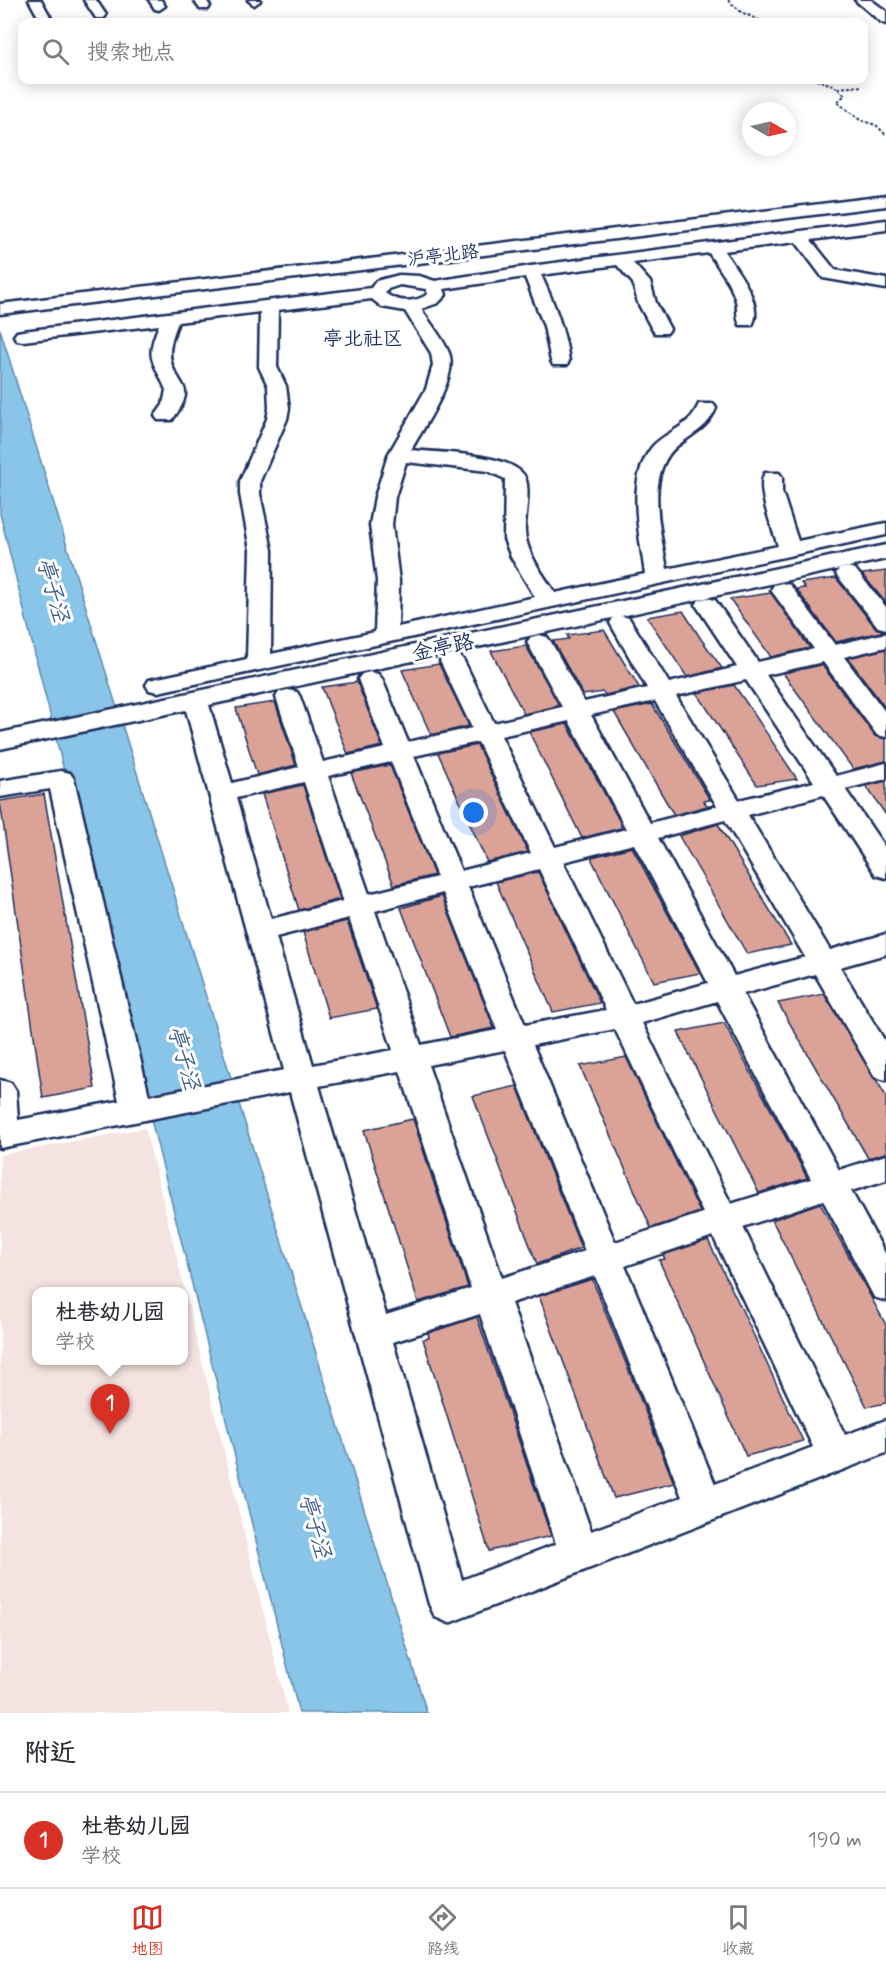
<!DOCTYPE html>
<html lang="zh">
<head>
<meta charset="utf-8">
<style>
	body { margin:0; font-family:Mynerve,"LXGW WenKai TC",sans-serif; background:#f2f2f3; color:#2b2b33 }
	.compass { position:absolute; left:742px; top:102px; width:54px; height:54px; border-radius:50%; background:#fff; box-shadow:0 3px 15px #0003; rotate:99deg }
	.you { position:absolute; left:474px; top:813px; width:21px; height:21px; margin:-15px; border:4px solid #fff; border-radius:50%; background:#1a73e8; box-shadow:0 0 0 9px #1a73e833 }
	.badge { display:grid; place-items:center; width:39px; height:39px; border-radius:50%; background:#d93025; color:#fff; font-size:20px; font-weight:700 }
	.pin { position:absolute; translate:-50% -50px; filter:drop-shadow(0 2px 3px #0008) }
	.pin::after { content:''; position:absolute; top:32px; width:21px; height:18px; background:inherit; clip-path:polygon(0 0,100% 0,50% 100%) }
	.popup { position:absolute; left:32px; top:1287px; width:156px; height:78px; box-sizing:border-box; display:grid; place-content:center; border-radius:12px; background:#fff; filter:drop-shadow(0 2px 4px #0005); font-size:20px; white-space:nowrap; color:#7c7c81 }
	.popup b { font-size:22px; color:#2b2b33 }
	.popup::after { content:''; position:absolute; left:50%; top:100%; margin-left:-12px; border:12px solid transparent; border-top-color:#fff }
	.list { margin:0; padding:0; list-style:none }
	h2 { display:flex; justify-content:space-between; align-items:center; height:78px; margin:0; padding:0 24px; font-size:26px }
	h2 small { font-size:20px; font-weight:400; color:#7c7c81 }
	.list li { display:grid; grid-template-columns:39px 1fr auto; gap:18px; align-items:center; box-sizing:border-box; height:96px; padding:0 24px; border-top:2px solid #e1e1e2 }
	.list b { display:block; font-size:22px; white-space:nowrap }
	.list p { margin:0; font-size:20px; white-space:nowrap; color:#7c7c81 }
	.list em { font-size:20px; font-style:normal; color:#7c7c81 }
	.icon { flex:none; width:33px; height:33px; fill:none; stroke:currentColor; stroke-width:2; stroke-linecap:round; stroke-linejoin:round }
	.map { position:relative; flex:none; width:886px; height:1713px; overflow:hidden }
	.search { position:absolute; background:#fff; box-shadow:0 3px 15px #0003; left:18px; right:18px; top:18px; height:66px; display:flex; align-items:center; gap:15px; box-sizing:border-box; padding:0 21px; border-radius:12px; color:#7c7c81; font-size:22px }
	.sheet { height:174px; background:#fff }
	nav { display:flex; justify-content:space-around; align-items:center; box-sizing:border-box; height:84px; border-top:2px solid #e1e1e2; background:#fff; font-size:16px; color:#7c7c81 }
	nav a { display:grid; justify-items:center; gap:3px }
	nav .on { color:#d93025 }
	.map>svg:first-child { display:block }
	.built { fill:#f4e3e0; fill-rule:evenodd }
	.water { fill:#89c5e9; stroke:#5d89b1; stroke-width:1.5 }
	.building { fill:#dba298; stroke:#1b2f5e; stroke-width:1.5 }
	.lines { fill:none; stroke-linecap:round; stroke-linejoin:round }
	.minor-casing { stroke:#1b2f5e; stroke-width:5 }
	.highway-casing { stroke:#1b2f5e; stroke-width:5 }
	.path { stroke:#1b2f5e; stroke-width:2; stroke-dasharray:3 2; stroke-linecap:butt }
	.minor { fill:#fff; fill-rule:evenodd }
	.highway { fill:#fff; fill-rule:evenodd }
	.labels { text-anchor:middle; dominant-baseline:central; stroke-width:6; stroke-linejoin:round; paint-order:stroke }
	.far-street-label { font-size:18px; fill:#1b2f5e; stroke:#fff }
	.far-quarter-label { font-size:20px; fill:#1b2f5e; stroke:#fff }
	.street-label { font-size:21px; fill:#1b2f5e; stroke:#fff }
	.water-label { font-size:22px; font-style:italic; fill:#3c5c88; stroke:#fff }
</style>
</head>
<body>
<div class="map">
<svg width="886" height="1713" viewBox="0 0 886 1713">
	<rect width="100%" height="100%" fill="#fff"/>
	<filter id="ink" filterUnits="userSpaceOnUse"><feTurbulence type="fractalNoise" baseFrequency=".0167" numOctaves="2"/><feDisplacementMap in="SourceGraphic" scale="12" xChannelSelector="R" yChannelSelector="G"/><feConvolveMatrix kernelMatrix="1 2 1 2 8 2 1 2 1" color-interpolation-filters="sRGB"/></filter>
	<g filter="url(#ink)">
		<path class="built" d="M145,1128L288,1713H0V1155ZM36,1292H184V1360H36Z"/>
		<path class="water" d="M0,329L427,1713H299L0,514Z"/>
		<path class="building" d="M886,571V603L862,574Z
			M836,578L876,628L885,631L836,642L796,589L805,588L801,583Z
			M771,593L810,648L771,657L730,599Z
			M683,611L701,639L722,668L687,677L647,617Z
			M604,630L639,687L605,695L603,692L583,695L553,641L569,639L567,635Z
			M526,646L558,703L557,706L524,714L491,651Z
			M886,649V709L848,658Z
			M439,664L469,726L431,735L402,670Z
			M822,665L875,736L886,739V761L853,769L783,673Z
			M357,682L382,746L348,754L322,687Z
			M734,685L754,714L797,779L757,785L697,693Z
			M275,702L296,765L257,775L236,708Z
			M652,704L710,800L704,801L707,806L674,815L614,712Z
			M567,724L621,824V828L582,838L529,732Z
			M477,745L528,852L487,862L438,753Z
			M390,765L434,875L394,885L351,773Z
			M886,781V815L866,786Z
			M303,785L340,899L299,910L262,794Z
			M44,794L95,1088L43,1098L0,801Z
			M718,824L743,866L791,945L747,954L679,836Z
			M632,847L656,892L700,973L654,982L592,860V857Z
			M538,872L541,878L600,1003L553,1012L496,882Z
			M442,896L494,1028L450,1037L401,908Z
			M347,921L377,1009L329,1018L303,932Z
			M824,994L886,1096V1153L868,1158L778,1003Z
			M724,1023L798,1160L807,1178L759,1193L678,1032Z
			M626,1057L700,1212L651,1228L580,1066Z
			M517,1086L581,1248L537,1264L473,1096Z
			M413,1119L468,1287L418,1302L364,1130Z
			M820,1203L886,1325V1403L867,1407L772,1220Z
			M708,1240L742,1310L803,1441L746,1456L659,1260L665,1259L663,1255Z
			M592,1279L674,1483L614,1498L539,1296Z
			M477,1317L551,1536L489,1551L423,1339L429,1338L428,1333Z"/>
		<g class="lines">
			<g class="minor-casing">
				<path id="minor" d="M29,0H41L52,20L51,22H41Z
					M84,0H96L106,15L104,18H96Z
					M149,0H161L165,6L159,10L155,9Z
					M194,0H206L210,6L208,9H200Z
					M248,0H260V1L254,5Z
					M886,196V206L0,314V304Z
					M886,220V230L811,240L835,270L886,279V289L823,278L796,242L724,251C735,268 765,304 752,325H740C736,318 738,309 736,301C731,283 719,268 709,253L633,263L650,282L656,303L670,329L667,333H655L652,329L638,303L633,283L617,265L541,275C554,303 565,330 569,361L567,365H553L551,361L544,326L525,277L444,289L446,295L438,303L421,309C430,323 443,338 449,353C459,377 423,428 411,450C439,453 503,453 522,473C533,483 524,517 525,532C527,555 543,574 555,593L645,574C640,535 625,481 652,447C663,434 682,429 692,416C695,412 697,408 699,404H713L716,408C709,427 692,434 677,446C644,474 661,533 667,569L778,546C773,529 755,487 765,473H779L782,477V492L798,541L886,523V535L158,692L149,690L146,685L149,680L247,659L250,550L240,494V481L267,419L269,408L268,386L259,367L260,312L178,322C170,342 165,359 178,377C181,383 186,388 185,395C184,404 177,413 172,420H158L155,416L163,405L166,390C154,360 144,360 159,325L23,341L17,340L14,336L17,332L23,331L371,288L376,281L399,275L419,276L435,281L531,266ZM400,285L426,289L428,294C415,303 397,303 385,293L388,289ZM372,299L382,307L405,311L431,353L433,365L426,389L388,455L375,497L370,525L377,581L375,632L271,654L272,550L260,494V481L287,419L289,408L286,386L277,367L278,310ZM406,462L488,471L505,479L504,539L511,557L535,597L398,627L399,581L392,525L395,497Z
					M886,545V559L209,705L232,783L299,767L276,697L279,692L288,690L297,692L300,697L323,762L385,748L358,679L362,674L370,672L378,674L382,679L408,742L472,728L440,661L444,656L452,654L460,656L464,661L494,723L562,707L527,642L531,637L539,635L547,637L551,642L584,702L647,688L610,623L613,618L621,616L629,618L669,683L737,667L696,605L699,600L707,598L715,600L758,662L814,649L771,590L774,585L782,583L790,585L835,645L886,633V647L844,657L886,713V737L877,735L823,662L766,675L836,776L886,763V779L845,789L886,849V878L876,875L823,795L748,815L830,950L886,934V954L840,967L886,1043V1080L875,1077L815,974L743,994L839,1170L886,1155V1180L851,1191L886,1255V1301L874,1297L823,1200L743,1227L845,1435L886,1420V1453L449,1623L435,1617L429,1604L290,1092L0,1148V1080L11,1083L16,1091L18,1120L119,1101L50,789L0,797V781L61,771L70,773L74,779L149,1096L284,1070L186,710L0,749V733ZM746,680L814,782L739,800L676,696ZM655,701L717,806L650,823L591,715ZM569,721L626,829L555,847L501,736ZM478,742L531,853L461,871L414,756ZM391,762L437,877L369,894L328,776ZM304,782L343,901L271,919L236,798ZM725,820L805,957L734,976L658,838ZM634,844L708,983L633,1004L563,862ZM539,869L606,1010L525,1025L468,887ZM443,893L497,1030L421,1045L375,911ZM349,918L393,1050L313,1065L276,937ZM717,1001L811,1179L731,1204L642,1023ZM615,1029L703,1213L615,1242L533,1045ZM505,1050L585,1251L502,1278L428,1065ZM400,1071L471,1288L386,1315L319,1086ZM713,1236L813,1447L715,1484L625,1266ZM595,1276L682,1497L591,1531L511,1303ZM480,1314L556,1544L462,1580L393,1342Z
					M847,567L855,569L886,607V629L878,627L836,574L839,569Z"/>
			</g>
			<g class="highway-casing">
				<path id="highway" d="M855,0H871L886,11V24L881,22Z"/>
			</g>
			<path class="path" d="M728,0L741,12L763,22
				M816,80L833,85L845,95L837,102L860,120L876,125L886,135
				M838,88L863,86"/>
			<use href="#minor" class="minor"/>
			<use href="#highway" class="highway"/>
		</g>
	</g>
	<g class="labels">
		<g class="far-street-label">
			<text transform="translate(443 256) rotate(-7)">沪亭北路</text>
		</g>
		<g class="far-quarter-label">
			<text x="363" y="339">亭北社区</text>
		</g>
		<g class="street-label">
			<text transform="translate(443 648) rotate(-12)">金亭路</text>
		</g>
		<g class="water-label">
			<text transform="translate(52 590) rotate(74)">亭子泾</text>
			<text transform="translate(183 1058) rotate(74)">亭子泾</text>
			<text transform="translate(314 1526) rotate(74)">亭子泾</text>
		</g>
	</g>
</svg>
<svg class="compass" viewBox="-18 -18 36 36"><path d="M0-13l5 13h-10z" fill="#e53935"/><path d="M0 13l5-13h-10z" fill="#7c7c81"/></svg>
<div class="you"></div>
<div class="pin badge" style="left:110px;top:1434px">1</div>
<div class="popup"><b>杜巷幼儿园</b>学校</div>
<div class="search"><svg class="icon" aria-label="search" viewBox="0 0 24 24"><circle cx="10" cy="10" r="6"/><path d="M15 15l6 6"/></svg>搜索地点</div>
</div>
<section class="sheet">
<h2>附近<small></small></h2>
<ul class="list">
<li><span class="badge">1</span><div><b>杜巷幼儿园</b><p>学校</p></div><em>190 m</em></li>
</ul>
</section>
<nav>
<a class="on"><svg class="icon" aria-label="map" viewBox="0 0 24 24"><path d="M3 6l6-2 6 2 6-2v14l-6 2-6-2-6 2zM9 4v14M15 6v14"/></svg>地图</a>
<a><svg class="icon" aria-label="directions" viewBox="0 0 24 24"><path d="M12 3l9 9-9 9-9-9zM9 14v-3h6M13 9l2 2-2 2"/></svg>路线</a>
<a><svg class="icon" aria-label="saved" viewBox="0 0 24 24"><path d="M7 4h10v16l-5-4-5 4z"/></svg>收藏</a>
</nav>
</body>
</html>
